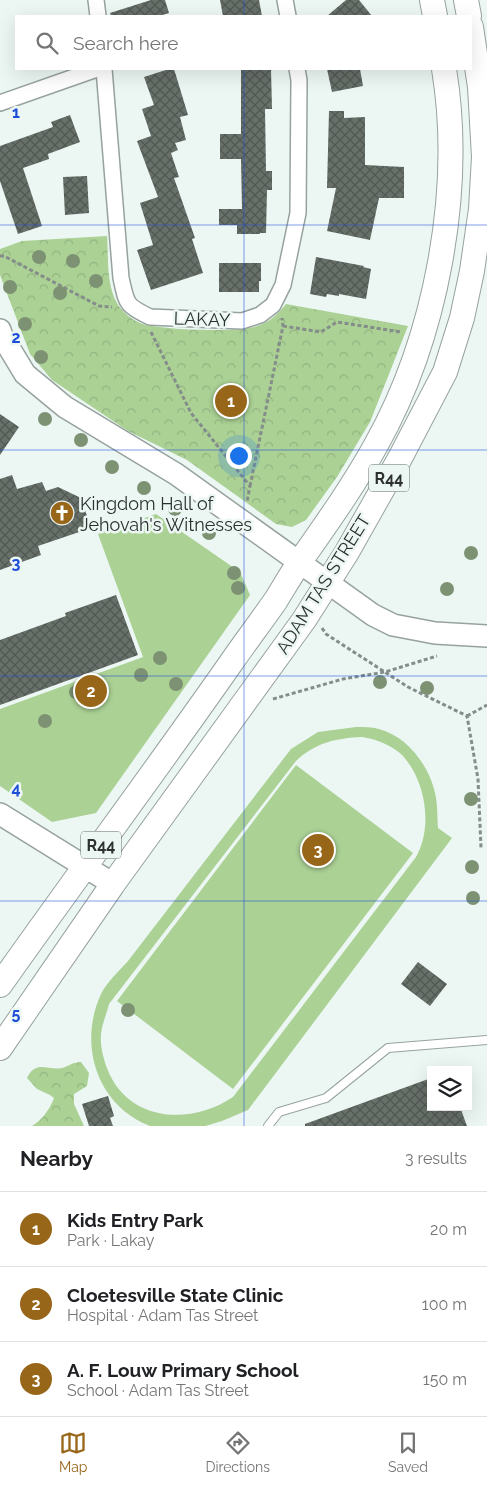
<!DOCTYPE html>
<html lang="en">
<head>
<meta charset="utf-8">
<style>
	body { margin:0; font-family:Raleway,sans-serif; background:#f6f6f6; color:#202124 }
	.controls { position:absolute; right:15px; bottom:15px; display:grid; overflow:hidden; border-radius:0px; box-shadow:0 5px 20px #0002 }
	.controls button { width:45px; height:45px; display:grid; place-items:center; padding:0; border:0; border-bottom:1px solid #e0e0e0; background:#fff; color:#202124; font:25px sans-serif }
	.you { position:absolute; left:238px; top:455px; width:18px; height:18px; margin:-12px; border:4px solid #fff; border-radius:50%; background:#1a73e8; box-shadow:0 0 0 8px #1a73e833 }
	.badge { display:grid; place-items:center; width:32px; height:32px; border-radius:50%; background:#986619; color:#fff; font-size:16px; font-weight:700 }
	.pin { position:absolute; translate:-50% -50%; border:2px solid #fff; box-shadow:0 1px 5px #0006 }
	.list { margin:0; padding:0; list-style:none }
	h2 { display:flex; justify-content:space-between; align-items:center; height:65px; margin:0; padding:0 20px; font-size:21px }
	h2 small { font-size:16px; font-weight:400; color:#757577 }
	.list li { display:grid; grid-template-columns:32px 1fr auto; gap:15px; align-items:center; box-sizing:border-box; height:75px; padding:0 20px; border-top:1px solid #e0e0e0 }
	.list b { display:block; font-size:19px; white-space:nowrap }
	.list p { margin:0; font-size:16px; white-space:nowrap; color:#757577 }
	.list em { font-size:16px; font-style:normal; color:#757577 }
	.icon { flex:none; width:28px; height:28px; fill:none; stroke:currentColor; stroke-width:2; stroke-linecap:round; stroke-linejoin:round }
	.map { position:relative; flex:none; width:487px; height:1126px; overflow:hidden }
	.search { position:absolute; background:#fff; box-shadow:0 5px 20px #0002; left:15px; right:15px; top:15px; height:55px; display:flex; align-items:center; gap:12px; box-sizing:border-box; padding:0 18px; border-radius:0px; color:#757577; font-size:19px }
	.sheet { height:290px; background:#fff }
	nav { display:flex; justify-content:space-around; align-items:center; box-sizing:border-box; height:70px; border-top:1px solid #e0e0e0; background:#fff; font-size:14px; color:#757577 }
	nav a { display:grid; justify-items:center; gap:2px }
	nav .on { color:#986619 }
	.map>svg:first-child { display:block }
	.grass { fill:#abd195; fill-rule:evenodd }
	.forest { fill:url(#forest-crowns) }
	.building { fill:url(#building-cross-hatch) }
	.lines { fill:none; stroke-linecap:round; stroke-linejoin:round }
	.lane-casing { stroke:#97a29f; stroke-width:10 }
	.street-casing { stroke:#97a29f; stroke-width:18 }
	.secondary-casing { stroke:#97a29f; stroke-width:24 }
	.primary-casing { stroke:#97a29f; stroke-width:26 }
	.path { stroke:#858d8b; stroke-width:3; stroke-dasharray:4 2.5; stroke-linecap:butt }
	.lane { stroke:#fff; stroke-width:8 }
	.street { stroke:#fff; stroke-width:15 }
	.secondary { stroke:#fff; stroke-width:21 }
	.primary { stroke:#fff; stroke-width:24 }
	.tree { fill:#7d9273 }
	.grid { fill:none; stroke:#1d4ed8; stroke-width:1; stroke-opacity:0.55 }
	.labels { text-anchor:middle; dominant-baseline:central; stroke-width:5; stroke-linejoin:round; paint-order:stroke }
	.shield { fill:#ecf7f4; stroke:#666c6b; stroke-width:1 }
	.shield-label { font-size:16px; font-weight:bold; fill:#2c3130 }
	.street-label { font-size:18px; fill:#2c3130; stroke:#ecf7f4 }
	.poi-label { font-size:18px; fill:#2c3130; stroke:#ecf7f4; text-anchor:start }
	.grid-label { font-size:16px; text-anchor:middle; font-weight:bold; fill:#1d4ed8; stroke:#ecf7f4; stroke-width:5; stroke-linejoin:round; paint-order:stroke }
</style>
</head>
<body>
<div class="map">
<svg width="487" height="1126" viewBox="0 0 487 1126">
	<defs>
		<pattern id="forest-crowns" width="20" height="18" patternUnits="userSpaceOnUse" patternTransform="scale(1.25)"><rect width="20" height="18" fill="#abd195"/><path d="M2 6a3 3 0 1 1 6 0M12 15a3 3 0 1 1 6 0" fill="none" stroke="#93b481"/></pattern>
		<pattern id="building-cross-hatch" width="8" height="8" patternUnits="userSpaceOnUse" patternTransform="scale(1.25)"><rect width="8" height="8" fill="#68706a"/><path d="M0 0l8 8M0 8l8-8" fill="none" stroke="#515853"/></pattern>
	</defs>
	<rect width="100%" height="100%" fill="#ecf7f4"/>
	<path class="grass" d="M156,514L240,572L250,595L96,813L52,822L0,786V709L143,657L98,534Z
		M356,727C364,727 372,727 379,729C406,736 427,763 434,789C438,802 437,815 438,828L452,838L248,1110L222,1121L205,1126H150C96,1105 78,1044 101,994C107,982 119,971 128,961L291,749L318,732ZM362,737C376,739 392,745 403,756C426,782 433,827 416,857L233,1097C190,1126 127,1122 107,1068C103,1058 100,1044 101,1034C102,1024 107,1013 109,1004L296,761C315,743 336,738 362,737Z
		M296,765L413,853L233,1089L117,1001Z"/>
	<path class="forest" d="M107,236C109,261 105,293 124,312C128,316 135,321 140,323C155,330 241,333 257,326C270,322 278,314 286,304L408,326L370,422L337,477L306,520L292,527L276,524L187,460L128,431L52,380L30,354L0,275V249L22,241Z
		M81,1062L89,1073L87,1086L74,1094V1104L84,1126H32C42,1120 50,1109 54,1098L50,1095L37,1089L27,1078C36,1059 48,1071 62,1068C69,1066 73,1062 81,1062Z"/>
	<path class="building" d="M151,0H165L169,13L159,16H111L110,13Z
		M220,0H259L262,16H223Z
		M346,0H359L372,16H327Z
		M169,69H174L188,115L180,117L186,140L175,143L178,150L171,153L179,177L174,178L195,238L192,239L203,273L151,290L137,250L153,245L140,203L158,197L137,141L151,136L142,109L154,105L144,77Z
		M241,69H271L272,109H265L266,171H272V190H267L266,233H260V234H237V225H219V209H242L241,159H220V134H241Z
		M327,69H360L363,86L332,92Z
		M329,111H344V118L365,117V165L404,167V198H379L370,240L327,231L336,188H327Z
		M70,115L80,142L48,154L49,159L23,168L42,226L18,234L0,181V146L53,127L51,122Z
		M87,176L89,213L65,215L63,177Z
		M316,257L364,266L363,267L371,269L366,299L339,294V296L327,294L326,297L310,294Z
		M219,263H261V281H259V292H219Z
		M0,414L19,427L0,455Z
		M12,475L17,489L42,482L46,491L58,487L81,498L91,528L38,546L41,555L0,570V479Z
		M116,595L138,655L0,705V640L66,616L65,613Z
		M418,962L447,984L430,1006L401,984Z
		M431,1078V1107H460L467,1126H305V1124Z
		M108,1096L114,1116L110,1118L113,1126H89L82,1104Z"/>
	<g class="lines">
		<g class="lane-casing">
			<path id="lane" d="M268,1126L279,1112L326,1098L388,1048L487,1040"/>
		</g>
		<g class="street-casing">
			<path id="street" d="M96,0L98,16
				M285,0L288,16
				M104,69L121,278C127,304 125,305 150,317L242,321L260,315L273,305L283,285L298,213L299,80L297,69
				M0,103L97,69"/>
		</g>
		<g class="secondary-casing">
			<path id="secondary" d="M0,330L2,336L25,374L65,407L176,474L373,615L393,625L435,633L487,636
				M0,814L113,884"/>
		</g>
		<g class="primary-casing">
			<path id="primary" d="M432,0L435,16
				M466,0L469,16
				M0,985C77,876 157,769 233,660C247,640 262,620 276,600C284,587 292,573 301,560C327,523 354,485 376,445C436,338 464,191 444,69
				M0,1048L113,884L304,620L347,552L399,460L445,372L462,318L472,271L481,209L484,157L480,87L471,27"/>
		</g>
		<path class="path" d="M0,256H4L99,306L112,307
			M283,326L321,332L337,322L401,332
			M151,332L191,413L250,486L247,502
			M250,486L283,326L282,318
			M322,628L326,634L408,687L467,716L478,779L481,848
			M273,699L343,679L385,672L437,656
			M467,716L487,705"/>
		<use href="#lane" class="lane"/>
		<use href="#street" class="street"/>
		<use href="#secondary" class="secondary"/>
		<use href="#primary" class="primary"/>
	</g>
	<g class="tree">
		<circle cx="39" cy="257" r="7"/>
		<circle cx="73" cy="261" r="7"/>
		<circle cx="96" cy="281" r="7"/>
		<circle cx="10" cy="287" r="7"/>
		<circle cx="60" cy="293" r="7"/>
		<circle cx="25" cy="324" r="7"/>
		<circle cx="41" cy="357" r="7"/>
		<circle cx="45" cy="419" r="7"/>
		<circle cx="81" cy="440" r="7"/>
		<circle cx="112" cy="467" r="7"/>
		<circle cx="144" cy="488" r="7"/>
		<circle cx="175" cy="509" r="7"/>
		<circle cx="209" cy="533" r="7"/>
		<circle cx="471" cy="553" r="7"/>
		<circle cx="234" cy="573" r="7"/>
		<circle cx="238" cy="588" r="7"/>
		<circle cx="447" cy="589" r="7"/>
		<circle cx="160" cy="658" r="7"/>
		<circle cx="141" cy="675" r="7"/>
		<circle cx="380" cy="682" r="7"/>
		<circle cx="176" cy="684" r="7"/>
		<circle cx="427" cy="688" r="7"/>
		<circle cx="76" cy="692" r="7"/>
		<circle cx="45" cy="721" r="7"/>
		<circle cx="471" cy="799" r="7"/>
		<circle cx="472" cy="867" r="7"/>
		<circle cx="473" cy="898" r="7"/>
		<circle cx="128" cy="1010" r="7"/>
	</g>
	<path class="grid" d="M244,0V16M244,69V1126M0,225H487M0,450H487M0,676H487M0,901H487"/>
	<defs>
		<g id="church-disc" transform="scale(1.25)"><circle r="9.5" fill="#986619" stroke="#ecf7f4"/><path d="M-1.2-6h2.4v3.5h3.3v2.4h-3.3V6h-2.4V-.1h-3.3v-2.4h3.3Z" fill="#fff"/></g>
	</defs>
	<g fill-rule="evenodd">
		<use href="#church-disc" x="62" y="513"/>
	</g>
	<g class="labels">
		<g class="shield">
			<rect x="369" y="464.5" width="40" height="27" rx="4"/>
			<rect x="81" y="831.5" width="40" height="27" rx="4"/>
		</g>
		<g class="shield-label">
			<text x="389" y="478">R44</text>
			<text x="101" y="845">R44</text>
		</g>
		<g class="street-label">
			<text transform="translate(202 319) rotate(2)">LAKAY</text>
			<text transform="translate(323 584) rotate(-58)">ADAM TAS STREET</text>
		</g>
		<g class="poi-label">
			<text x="80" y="503">Kingdom Hall of<tspan x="80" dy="21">Jehovah's Witnesses</tspan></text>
		</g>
	</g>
	<g class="grid-label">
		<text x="16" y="118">1</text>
		<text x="16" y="343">2</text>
		<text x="16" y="569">3</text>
		<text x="16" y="794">4</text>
		<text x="16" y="1019">5</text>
	</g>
</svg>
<div class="controls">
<button><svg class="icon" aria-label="layers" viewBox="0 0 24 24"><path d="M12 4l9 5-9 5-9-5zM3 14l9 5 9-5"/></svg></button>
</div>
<div class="you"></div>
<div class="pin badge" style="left:231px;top:401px">1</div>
<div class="pin badge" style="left:91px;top:691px">2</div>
<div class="pin badge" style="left:318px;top:850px">3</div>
<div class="search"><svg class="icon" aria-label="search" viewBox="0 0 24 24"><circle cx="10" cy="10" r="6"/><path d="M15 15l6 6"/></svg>Search here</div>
</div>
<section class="sheet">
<h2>Nearby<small>3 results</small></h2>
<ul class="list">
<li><span class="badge">1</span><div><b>Kids Entry Park</b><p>Park · Lakay</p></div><em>20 m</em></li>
<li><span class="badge">2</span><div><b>Cloetesville State Clinic</b><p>Hospital · Adam Tas Street</p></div><em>100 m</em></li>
<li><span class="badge">3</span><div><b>A. F. Louw Primary School</b><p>School · Adam Tas Street</p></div><em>150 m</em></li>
</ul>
</section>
<nav>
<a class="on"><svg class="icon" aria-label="map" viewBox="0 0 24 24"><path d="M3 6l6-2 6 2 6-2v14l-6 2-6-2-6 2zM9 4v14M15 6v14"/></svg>Map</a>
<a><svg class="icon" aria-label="directions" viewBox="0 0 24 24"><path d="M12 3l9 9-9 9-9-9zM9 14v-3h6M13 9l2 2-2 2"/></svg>Directions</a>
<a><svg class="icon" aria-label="saved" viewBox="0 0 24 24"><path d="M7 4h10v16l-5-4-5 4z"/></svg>Saved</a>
</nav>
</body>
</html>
